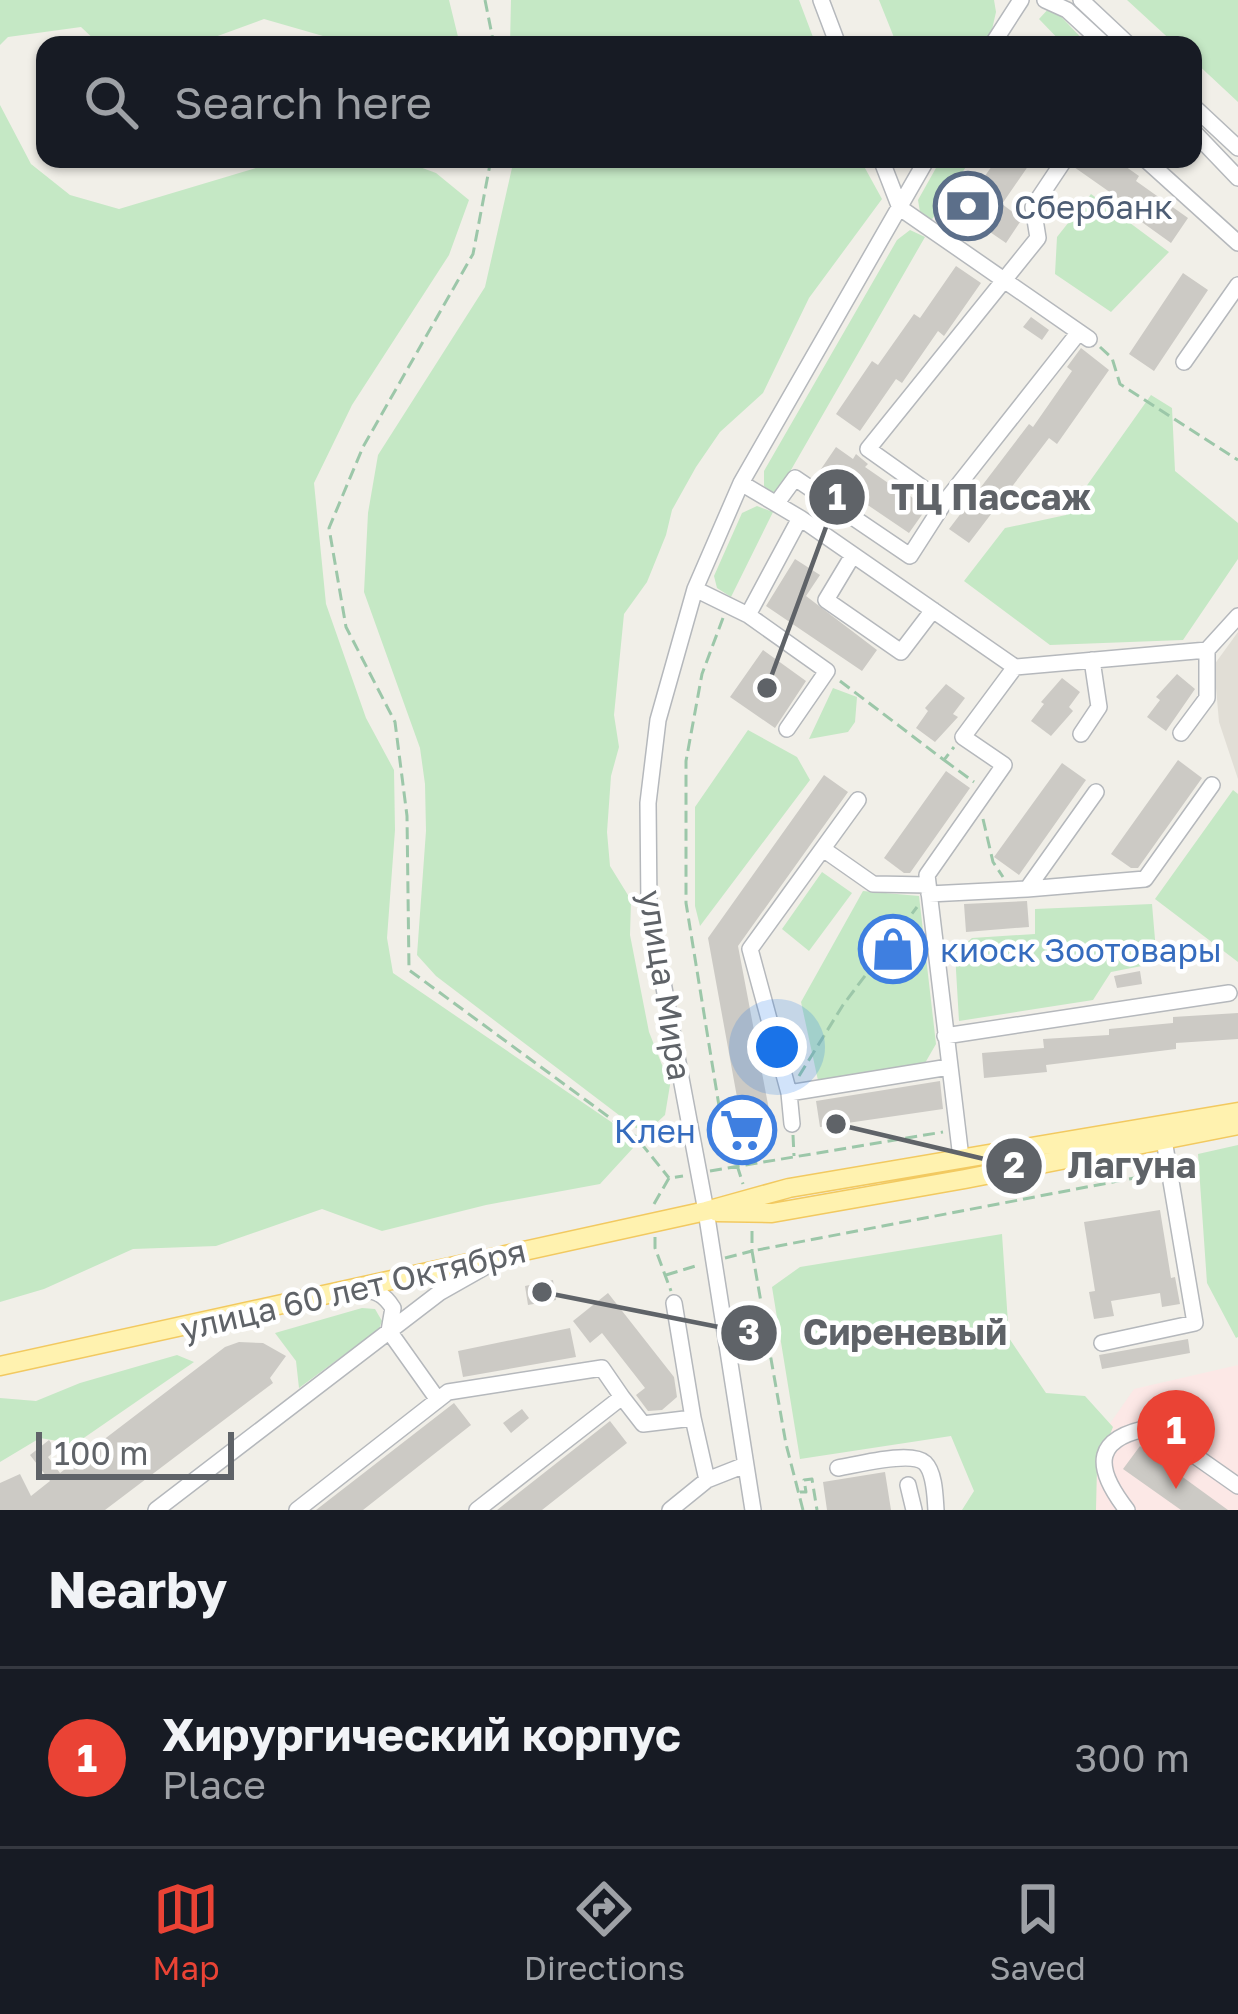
<!DOCTYPE html>
<html lang="en">
<head>
<meta charset="utf-8">
<style>
	body { margin:0; font-family:"Golos Text",sans-serif; background:#20242c; color:#f1f3f6 }
	.scale { position:absolute; left:36px; bottom:30px; width:198px; box-sizing:border-box; padding-left:12px; border:6px solid #5f6368; border-top:0; font-size:33px; line-height:42px; white-space:nowrap; color:#5f6368; -webkit-text-stroke:9px #fff; paint-order:stroke }
	.you { position:absolute; left:777px; top:1047px; width:42px; height:42px; margin:-30px; border:9px solid #fff; border-radius:50%; background:#1a73e8; box-shadow:0 0 0 18px #1a73e833 }
	.badge { display:grid; place-items:center; width:78px; height:78px; border-radius:50%; background:#ea4335; color:#fff; font-size:39px; font-weight:700 }
	.pin { position:absolute; translate:-50% -99px; filter:drop-shadow(0 3px 6px #0008) }
	.pin::after { content:''; position:absolute; top:63px; width:42px; height:36px; background:inherit; clip-path:polygon(0 0,100% 0,50% 100%) }
	.list { margin:0; padding:0; list-style:none }
	h2 { display:flex; justify-content:space-between; align-items:center; height:156px; margin:0; padding:0 48px; font-size:51px }
	h2 small { font-size:39px; font-weight:400; color:#9ea1a6 }
	.list li { display:grid; grid-template-columns:78px 1fr auto; gap:36px; align-items:center; box-sizing:border-box; height:180px; padding:0 48px; border-top:3px solid #363941 }
	.list b { display:block; font-size:45px; white-space:nowrap }
	.list p { margin:0; font-size:39px; white-space:nowrap; color:#9ea1a6 }
	.list em { font-size:39px; font-style:normal; color:#9ea1a6 }
	.icon { flex:none; width:66px; height:66px; fill:none; stroke:currentColor; stroke-width:2; stroke-linecap:round; stroke-linejoin:round }
	.map { position:relative; flex:none; width:1238px; height:1510px; overflow:hidden }
	.search { position:absolute; background:#171b24; box-shadow:0 3px 9px #0004; left:36px; right:36px; top:36px; height:132px; display:flex; align-items:center; gap:30px; box-sizing:border-box; padding:0 42px; border-radius:24px; color:#9ea1a6; font-size:45px }
	.sheet { height:336px; background:#171b24 }
	nav { display:flex; justify-content:space-around; align-items:center; box-sizing:border-box; height:168px; border-top:3px solid #363941; background:#171b24; font-size:33px; color:#9ea1a6 }
	nav a { display:grid; justify-items:center; gap:6px }
	nav .on { color:#ea4335 }
	.map>svg:first-child { display:block }
	.education { fill:#e1ded6 }
	.medical { fill:#fce8e6 }
	.green { fill:#c5e8c5 }
	.building { fill:#cccac5 }
	.lines { fill:none; stroke-linecap:round; stroke-linejoin:round }
	.minor-casing { stroke:#b5b8bc; stroke-width:18 }
	.major-casing { stroke:#f2c960; stroke-width:21 }
	.path { stroke:#9cc7a9; stroke-width:3; stroke-dasharray:12 6; stroke-linecap:butt }
	.minor { stroke:#fff; stroke-width:15 }
	.major { stroke:#fff2af; stroke-width:18 }
	.labels { text-anchor:middle; dominant-baseline:central; stroke-width:9; stroke-linejoin:round; paint-order:stroke }
	.service-label { font-size:33px; fill:#4e5e75; stroke:#fff; text-anchor:start }
	.shop-label { font-size:33px; fill:#366cbe; stroke:#fff; text-anchor:start }
	.street-label { font-size:33px; fill:#5f6368; stroke:#fff }
	.leader { fill:none; stroke:#5f6368; stroke-width:4.5 }
	.callout-dot { fill:#5f6368; stroke:#fff; stroke-width:4.5 }
	.mark-label { font-size:36px; text-anchor:middle; font-weight:bold; fill:#fff }
	.callout-label { font-size:36px; text-anchor:middle; font-weight:bold; fill:#5f6368; stroke:#fff; stroke-width:9; stroke-linejoin:round; paint-order:stroke }
</style>
</head>
<body>
<div class="map">
<svg width="1238" height="1510" viewBox="0 0 1238 1510">
	<rect width="100%" height="100%" fill="#f1efe8"/>
	<path class="education" d="M1238,632V779L1219,722L1214,665Z"/>
	<path class="medical" d="M1238,1365V1510H1050L1134,1389Z"/>
	<path class="green" d="M0,0H449L460,45H332L323,36L264,19L193,45H100L81,27L8,37L0,45Z
		M511,0H799L816,45H510Z
		M879,0H994L996,12L989,43L897,45Z
		M1127,0H1238V102L1193,60V45H1176Z
		M1051,6L1088,45H1064L1039,19Z
		M0,105L31,164L70,195L119,209L286,159H398L436,173L469,200L449,255L352,405L314,483L326,604L366,718L394,770L395,830L387,938L393,973L623,1130L633,1148L600,1184L486,1205L382,1231L322,1209L216,1246L133,1249L44,1289L0,1302Z
		M514,159H860L882,199L809,298L763,393L720,432L696,467L672,510L666,535L647,582L624,614L614,715L619,747L611,776L607,832L610,866L631,900L630,935L649,1032L670,1085L665,1115L650,1129L636,1128L436,976L417,955L426,831L425,784L420,748L364,592L368,513L378,455L485,287Z
		M941,159H971L931,221L920,212L918,200Z
		M1091,194L1169,252L1111,312L1055,274L1057,237Z
		M910,230L925,237L776,496L764,486V471L897,240Z
		M1151,395L1172,408L1175,471L1238,523V559L1183,640L1050,645L964,581L1005,528L1066,515Z
		M757,506L773,512L731,597L717,588L714,576L742,513Z
		M833,688L857,697L855,722L848,732L809,739Z
		M748,730L797,757L810,780L700,926L695,906V807Z
		M1233,790L1238,794V962L1155,899Z
		M822,872L852,893L809,951L782,929Z
		M863,891L919,896L936,1044L921,1070L819,1085L801,1002Z
		M1152,904L1157,963L1111,972L1093,1000L959,1021L955,953L972,938L1035,934V909Z
		M1238,1145V1337L1236,1338L1207,1283L1198,1154Z
		M1002,1234L1009,1338L1046,1393L1085,1396L1113,1427L1097,1467L1096,1510H962L974,1491L951,1436L800,1459L772,1287L800,1267Z
		M362,1308L375,1309L382,1321L379,1329L299,1388L296,1361L275,1333Z
		M177,1355L194,1362L75,1444L40,1438L0,1462V1398L36,1401L80,1383Z"/>
	<path class="building" d="M997,159H1033L1002,204L1022,219L1006,243L987,230L982,236L951,214L972,184L977,187Z
		M1077,159H1115L1139,176L1136,181L1188,218L1171,243L1118,205L1121,200L1074,167Z
		M956,266L981,283L944,336L938,331L902,383L896,379L860,431L836,414L872,361L878,365L914,314L920,318Z
		M1183,273L1208,290L1154,371L1129,354Z
		M1031,317L1049,330L1042,340L1023,327Z
		M1081,348L1109,370L1057,444L1049,438L969,543L949,529L1029,424L1033,427L1072,371L1067,367Z
		M836,447L853,459L856,454L868,464L865,467L894,487L896,484L926,509L909,533L819,472Z
		M795,559L820,575L806,596L877,650L862,671L766,606Z
		M763,650L806,681L775,728L730,697Z
		M1177,674L1195,689L1166,731L1147,717L1160,700L1156,697Z
		M1062,678L1080,692L1069,707L1073,711L1051,736L1031,721L1044,704L1041,702Z
		M946,684L965,698L953,714L958,717L935,742L916,728L928,711L925,708Z
		M1178,760L1202,778L1138,868H1131L1111,854Z
		M1062,763L1086,780L1019,875L994,857Z
		M946,771L970,788L910,873H904L884,858Z
		M824,775L848,792L738,946L774,1136L745,1141L708,938Z
		M1027,901L1029,927L966,932L964,904Z
		M1140,971L1142,984L1117,988L1114,976Z
		M1238,1013V1039L1176,1043V1049L1046,1065L1047,1072L984,1078L982,1053L1044,1048L1043,1039L1109,1035V1029L1173,1023V1017Z
		M940,1081L943,1109L820,1127L816,1101Z
		M1160,1210L1171,1278L1175,1277L1180,1304L1162,1307L1160,1293L1111,1301L1114,1316L1094,1319L1089,1292L1095,1291L1084,1222Z
		M553,1280L556,1300L528,1305L525,1286Z
		M608,1293L674,1377L677,1397L662,1410L648,1411L636,1395L645,1388L602,1333L590,1343L573,1321Z
		M570,1328L576,1357L463,1377L458,1351Z
		M1188,1339L1190,1353L1102,1369L1099,1355Z
		M239,1342L263,1343L286,1356L270,1378L273,1383L105,1510H0V1483L20,1474L31,1496L50,1481L30,1455L49,1440L56,1450L48,1457L60,1473L225,1347Z
		M454,1403L471,1425L363,1510H316Z
		M522,1409L529,1418L511,1433L503,1423Z
		M610,1421L627,1443L542,1510H497Z
		M1140,1446L1228,1510H1181L1123,1469Z
		M885,1472L891,1510H827L823,1482Z"/>
	<g class="lines">
		<g class="minor-casing">
			<path id="minor" d="M821,0L838,45
				M1045,0L1067,10L1105,45
				M1081,0L1129,45
				M992,45L1021,0
				M1193,106L1238,148
				M1193,131L1238,178
				M881,159L900,208L1089,339
				M1065,159L1033,207L1038,238L868,449L944,503L1079,332
				M1145,159L1238,243
				M1184,362L1238,285
				M741,483L800,518L1015,667L963,737L1004,765L927,875L961,1158
				M776,504L795,478L910,556L944,503
				M853,555L826,600L901,652L933,610
				M695,589L748,615L827,671L787,729
				M748,615L800,518
				M1015,667L1207,650L1238,616
				M1181,733L1207,698V650
				M1081,734L1099,707L1092,660
				M823,849L873,884L928,885
				M1027,889L1145,879L1212,785
				M929,894L1027,889L1096,792
				M945,1036L1229,993
				M789,1093L949,1067
				M792,1124L789,1093L750,949L858,800
				M359,1290C376,1290 384,1294 393,1308L389,1331L438,1400
				M674,1303L693,1418
				M1102,1343L1195,1323L1164,1140
				M838,1468C857,1465 911,1450 925,1463C935,1473 935,1497 936,1510
				M908,1485L914,1510
				M156,1510L439,1293L492,1263
				M297,1510L448,1392L602,1368L622,1397
				M477,1510L622,1397L643,1424L693,1418L707,1480
				M670,1510L707,1480L745,1465
				M753,1510L706,1211L649,908L648,803L658,720L695,589L741,483L927,159
				M1127,1510C1092,1465 1094,1437 1154,1427L1238,1486"/>
		</g>
		<g class="major-casing">
			<path id="major" d="M717,1212L772,1213L965,1179L1238,1125
				M0,1366L706,1211L789,1188L1238,1112"/>
		</g>
		<path class="path" d="M485,0L494,45
			M491,159L473,254L363,447L329,528L346,627L395,722L407,816L409,970L636,1137L669,1178
			M1100,347L1112,358L1120,384L1238,460
			M723,618L702,674L686,761V903L720,1112L743,1184
			M840,681L944,760L954,747
			M944,760L974,782
			M983,819L993,862L1003,877
			M799,1076L843,1005L917,907
			M793,1135L794,1156
			M710,1171L943,1132
			M654,1204L669,1178L683,1176
			M655,1237V1248L671,1291
			M725,1258L752,1251V1228
			M666,1275L699,1265
			M800,1492H806L804,1480L812,1479L817,1510
			M803,1510L786,1444L752,1251L1155,1174"/>
		<use href="#minor" class="minor"/>
		<use href="#major" class="major"/>
	</g>
	<defs>
		<g id="bank-ring" transform="scale(3.45)"><circle r="9.5" fill="#fff" stroke="#5c6f8a" stroke-width="1.5"/><path d="M-6-4H6V4H-6ZM0-2.3a2.3 2.3 0 1 0 0 4.6a2.3 2.3 0 1 0 0-4.6Z" fill="#5c6f8a"/></g>
		<g id="shop-ring" transform="scale(3.45)"><circle r="9.5" fill="#fff" stroke="#3f7fe0" stroke-width="1.5"/><path d="M-5-2.5h2.3a2.7 3.5 0 0 1 5.4 0H5L5.5 6h-11ZM-1.5-2.5h3a1.5 2.3 0 0 0-3 0Z" fill="#3f7fe0"/></g>
		<g id="supermarket-ring" transform="scale(3.45)"><circle r="9.5" fill="#fff" stroke="#3f7fe0" stroke-width="1.5"/><path d="M-6-5.5h2.5l.6 2H6L4.5 2H-2.5L-4.4-4H-6ZM-1.5 3.2a1.3 1.3 0 1 0 .1 0ZM3 3.2a1.3 1.3 0 1 0 .1 0Z" fill="#3f7fe0"/></g>
	</defs>
	<g fill-rule="evenodd">
		<use href="#bank-ring" x="968" y="206"/>
		<use href="#shop-ring" x="893" y="949"/>
		<use href="#supermarket-ring" x="742" y="1130"/>
	</g>
	<g class="labels">
		<g class="service-label">
			<text x="1014" y="206">Сбербанк</text>
		</g>
		<g class="shop-label">
			<text x="940" y="949">киоск Зоотовары</text>
			<text x="696" y="1130" text-anchor="end">Клен</text>
		</g>
		<g class="street-label">
			<text transform="translate(666 985) rotate(81)">улица Мира</text>
			<text transform="translate(353 1289) rotate(-13)">улица 60 лет Октября</text>
		</g>
	</g>
	<path class="leader" d="M767 688L837 497M836 1124L1014 1166M542 1292L749 1333"/>
	<g class="callout-dot">
		<circle cx="767" cy="688" r="12"/>
		<circle cx="836" cy="1124" r="12"/>
		<circle cx="542" cy="1292" r="12"/>
		<circle cx="837" cy="497" r="30"/>
		<circle cx="1014" cy="1166" r="30"/>
		<circle cx="749" cy="1333" r="30"/>
	</g>
	<g class="mark-label">
		<text x="837" y="510">1</text>
		<text x="1014" y="1178">2</text>
		<text x="749" y="1345">3</text>
	</g>
	<g class="callout-label">
		<text x="991" y="510">ТЦ Пассаж</text>
		<text x="1132" y="1178">Лагуна</text>
		<text x="905" y="1345">Сиреневый</text>
	</g>
</svg>
<div class="scale">100 m</div>
<div class="you"></div>
<div class="pin badge" style="left:1176px;top:1489px">1</div>
<div class="search"><svg class="icon" aria-label="search" viewBox="0 0 24 24"><circle cx="10" cy="10" r="6"/><path d="M15 15l6 6"/></svg>Search here</div>
</div>
<section class="sheet">
<h2>Nearby<small></small></h2>
<ul class="list">
<li><span class="badge">1</span><div><b>Хирургический корпус</b><p>Place</p></div><em>300 m</em></li>
</ul>
</section>
<nav>
<a class="on"><svg class="icon" aria-label="map" viewBox="0 0 24 24"><path d="M3 6l6-2 6 2 6-2v14l-6 2-6-2-6 2zM9 4v14M15 6v14"/></svg>Map</a>
<a><svg class="icon" aria-label="directions" viewBox="0 0 24 24"><path d="M12 3l9 9-9 9-9-9zM9 14v-3h6M13 9l2 2-2 2"/></svg>Directions</a>
<a><svg class="icon" aria-label="saved" viewBox="0 0 24 24"><path d="M7 4h10v16l-5-4-5 4z"/></svg>Saved</a>
</nav>
</body>
</html>
